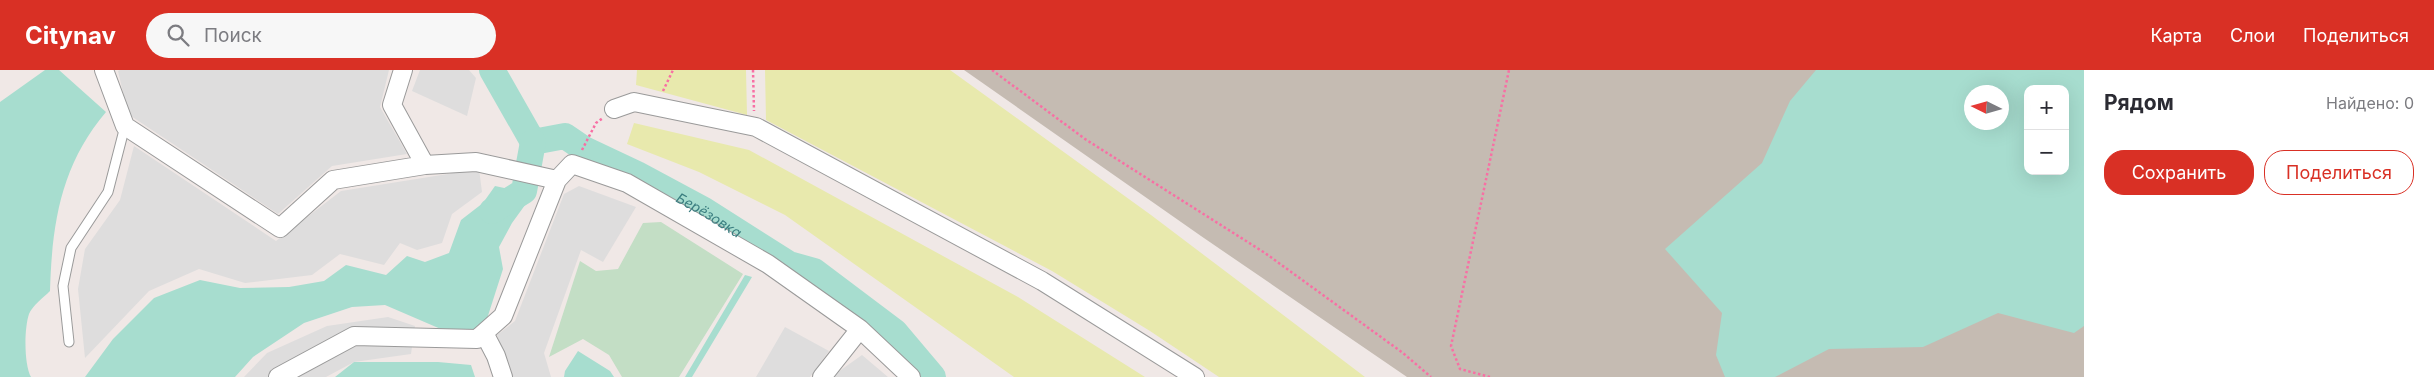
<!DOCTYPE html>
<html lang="ru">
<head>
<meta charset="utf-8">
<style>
	body { margin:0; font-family:Inter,sans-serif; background:#f7f7f7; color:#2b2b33 }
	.controls { position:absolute; right:15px; top:15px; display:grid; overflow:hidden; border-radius:10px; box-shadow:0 5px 20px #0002 }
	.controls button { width:45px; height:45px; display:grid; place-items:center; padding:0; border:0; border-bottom:1px solid #e1e1e2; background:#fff; color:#2b2b33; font:25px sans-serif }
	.compass { position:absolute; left:1964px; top:15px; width:45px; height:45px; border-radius:50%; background:#fff; box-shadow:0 5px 20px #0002; rotate:275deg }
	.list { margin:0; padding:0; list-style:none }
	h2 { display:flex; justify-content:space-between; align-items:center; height:65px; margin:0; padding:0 20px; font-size:21px }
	h2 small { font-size:16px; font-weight:400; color:#7c7c81 }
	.actions { display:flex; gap:10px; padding:15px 20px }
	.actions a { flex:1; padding:11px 0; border:1px solid #d93025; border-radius:20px; text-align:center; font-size:18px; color:#d93025 }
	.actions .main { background:#d93025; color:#fff }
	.icon { flex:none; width:28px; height:28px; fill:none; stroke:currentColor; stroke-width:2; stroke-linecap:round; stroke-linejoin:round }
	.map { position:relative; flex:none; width:2084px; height:307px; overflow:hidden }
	header { display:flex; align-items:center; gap:30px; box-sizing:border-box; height:70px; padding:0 25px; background:#d93025; color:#fff }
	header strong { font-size:24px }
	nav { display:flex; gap:28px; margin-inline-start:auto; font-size:18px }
	.search { width:350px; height:45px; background:#f7f7f7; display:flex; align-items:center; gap:12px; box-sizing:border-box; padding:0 18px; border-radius:28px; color:#7c7c81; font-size:19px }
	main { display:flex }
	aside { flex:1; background:#fff }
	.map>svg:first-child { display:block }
	.residential { fill:#dedddd }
	.construction { fill:#c5bbb2; fill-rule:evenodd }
	.grass { fill:#e8e9ad }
	.wetland { fill:#c3dec5 }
	.water { fill:#a7ddcf; fill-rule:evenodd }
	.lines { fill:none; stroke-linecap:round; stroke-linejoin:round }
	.river { stroke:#a7ddcf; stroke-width:26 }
	.service-casing { stroke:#9a9a9a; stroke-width:11 }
	.minor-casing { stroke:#9a9a9a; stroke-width:20 }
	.path { stroke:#f86fa4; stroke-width:2.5; stroke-dasharray:2.5 2.5; stroke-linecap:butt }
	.service { stroke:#fff; stroke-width:9 }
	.minor { stroke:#fff; stroke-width:18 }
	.labels { text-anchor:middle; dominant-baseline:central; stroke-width:5; stroke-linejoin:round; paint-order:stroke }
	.water-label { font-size:14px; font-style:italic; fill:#3b7e80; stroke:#fff }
</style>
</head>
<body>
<header>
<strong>Citynav</strong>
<div class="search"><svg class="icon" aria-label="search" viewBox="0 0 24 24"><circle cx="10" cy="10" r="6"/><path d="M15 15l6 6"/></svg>Поиск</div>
<nav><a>Карта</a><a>Слои</a><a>Поделиться</a></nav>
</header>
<main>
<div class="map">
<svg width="2084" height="307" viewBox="0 0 2084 307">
	<rect width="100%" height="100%" fill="#f0e8e6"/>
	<path class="residential" d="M120,0H389L380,37L407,84L332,96L278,144L128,44L118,1Z
		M420,0H469L476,8L467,46L412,21Z
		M134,76L276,171L341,121L479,99L482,122L452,144L442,173L417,180L400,173L384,195L340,184L312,205L245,213L199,199L149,221L85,288L78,219L85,179L120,130Z
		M579,116L636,137L603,192L581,180L544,283L551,307H512L497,265L515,251L564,124Z
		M388,247L415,256L411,284L354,292L326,307H244L267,283L327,256Z
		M785,257L829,281L810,307H756Z
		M862,285L888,307H831Z"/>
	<path class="construction" d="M964,0H2084V307H1407L1201,166ZM2028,19H2065V101H2028ZM1972,22H2002V52H1972Z"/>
	<path class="grass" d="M637,0H746L747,45L636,15Z
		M765,0H950L1151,145L1365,307H1219L1150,261L1052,201L766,50Z
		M634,53L749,80L1018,227L1145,307H1014L785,145L699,102L627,74Z"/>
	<path class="wetland" d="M661,152L743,204L679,307H622L609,285L583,269L549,287L580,191L596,201L618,199L643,153Z"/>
	<path class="water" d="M45,0H59L106,42C61,95 52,153 50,221C44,227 32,236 29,244C24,259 24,294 31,307H0V32Z
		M1816,0H2084V256L2074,263L1998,243L1923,277L1829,279L1775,307H1725L1716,285L1722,243L1665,179L1762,93L1790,31ZM2028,19H2065V101H2028ZM1972,22H2002V52H1972Z
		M495,116L533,124L512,153L499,177L503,199L485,255L457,266L385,235L352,237L304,253L253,287L235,307H85L113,269L154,228L200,210L240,218L289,217L324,211L346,195L386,205L407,186L425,192L449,183L461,150L483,133Z
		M745,205L752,207L692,307H685Z
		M578,281L610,301L614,307H564L565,301Z
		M354,292H438L471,295L475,307H335Z"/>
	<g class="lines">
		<g class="river">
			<path id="s1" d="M492,0L533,72L565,66L584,79L637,104L704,140L789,194L814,201L895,262L933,307"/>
			<path d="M492,141L524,121L533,72"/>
		</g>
		<g class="service-casing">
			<path id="service" d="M69,272L63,216L71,178L108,122L125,56"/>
		</g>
		<g class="minor-casing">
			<path id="minor" d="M104,0L125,56L280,158L333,110L425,95L476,92L557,110
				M403,0L392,35L425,95
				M614,39L634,32L756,57L1042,211L1195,307
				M484,263L496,286L503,307
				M278,307L354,266L477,269L503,246L557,110L572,94L627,113L768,194L860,259L911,307
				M822,307L860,259"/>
		</g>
		<path class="path" d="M753,0L754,41
			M992,0L1085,69L1265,183L1403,283L1431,307
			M663,21L673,0
			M582,80L596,53L603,48
			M1490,307L1460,299L1451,276L1509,0"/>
		<use href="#service" class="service"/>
		<use href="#minor" class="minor"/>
	</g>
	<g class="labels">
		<g class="water-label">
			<text stroke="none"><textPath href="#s1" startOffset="280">Берёзовка</textPath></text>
		</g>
	</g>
</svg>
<div class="controls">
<button>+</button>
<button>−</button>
</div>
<svg class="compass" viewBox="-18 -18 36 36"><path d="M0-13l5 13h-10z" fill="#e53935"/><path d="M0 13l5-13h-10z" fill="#7c7c81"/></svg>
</div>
<aside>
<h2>Рядом<small>Найдено: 0</small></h2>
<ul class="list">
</ul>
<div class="actions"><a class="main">Сохранить</a><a>Поделиться</a></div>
</aside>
</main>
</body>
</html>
